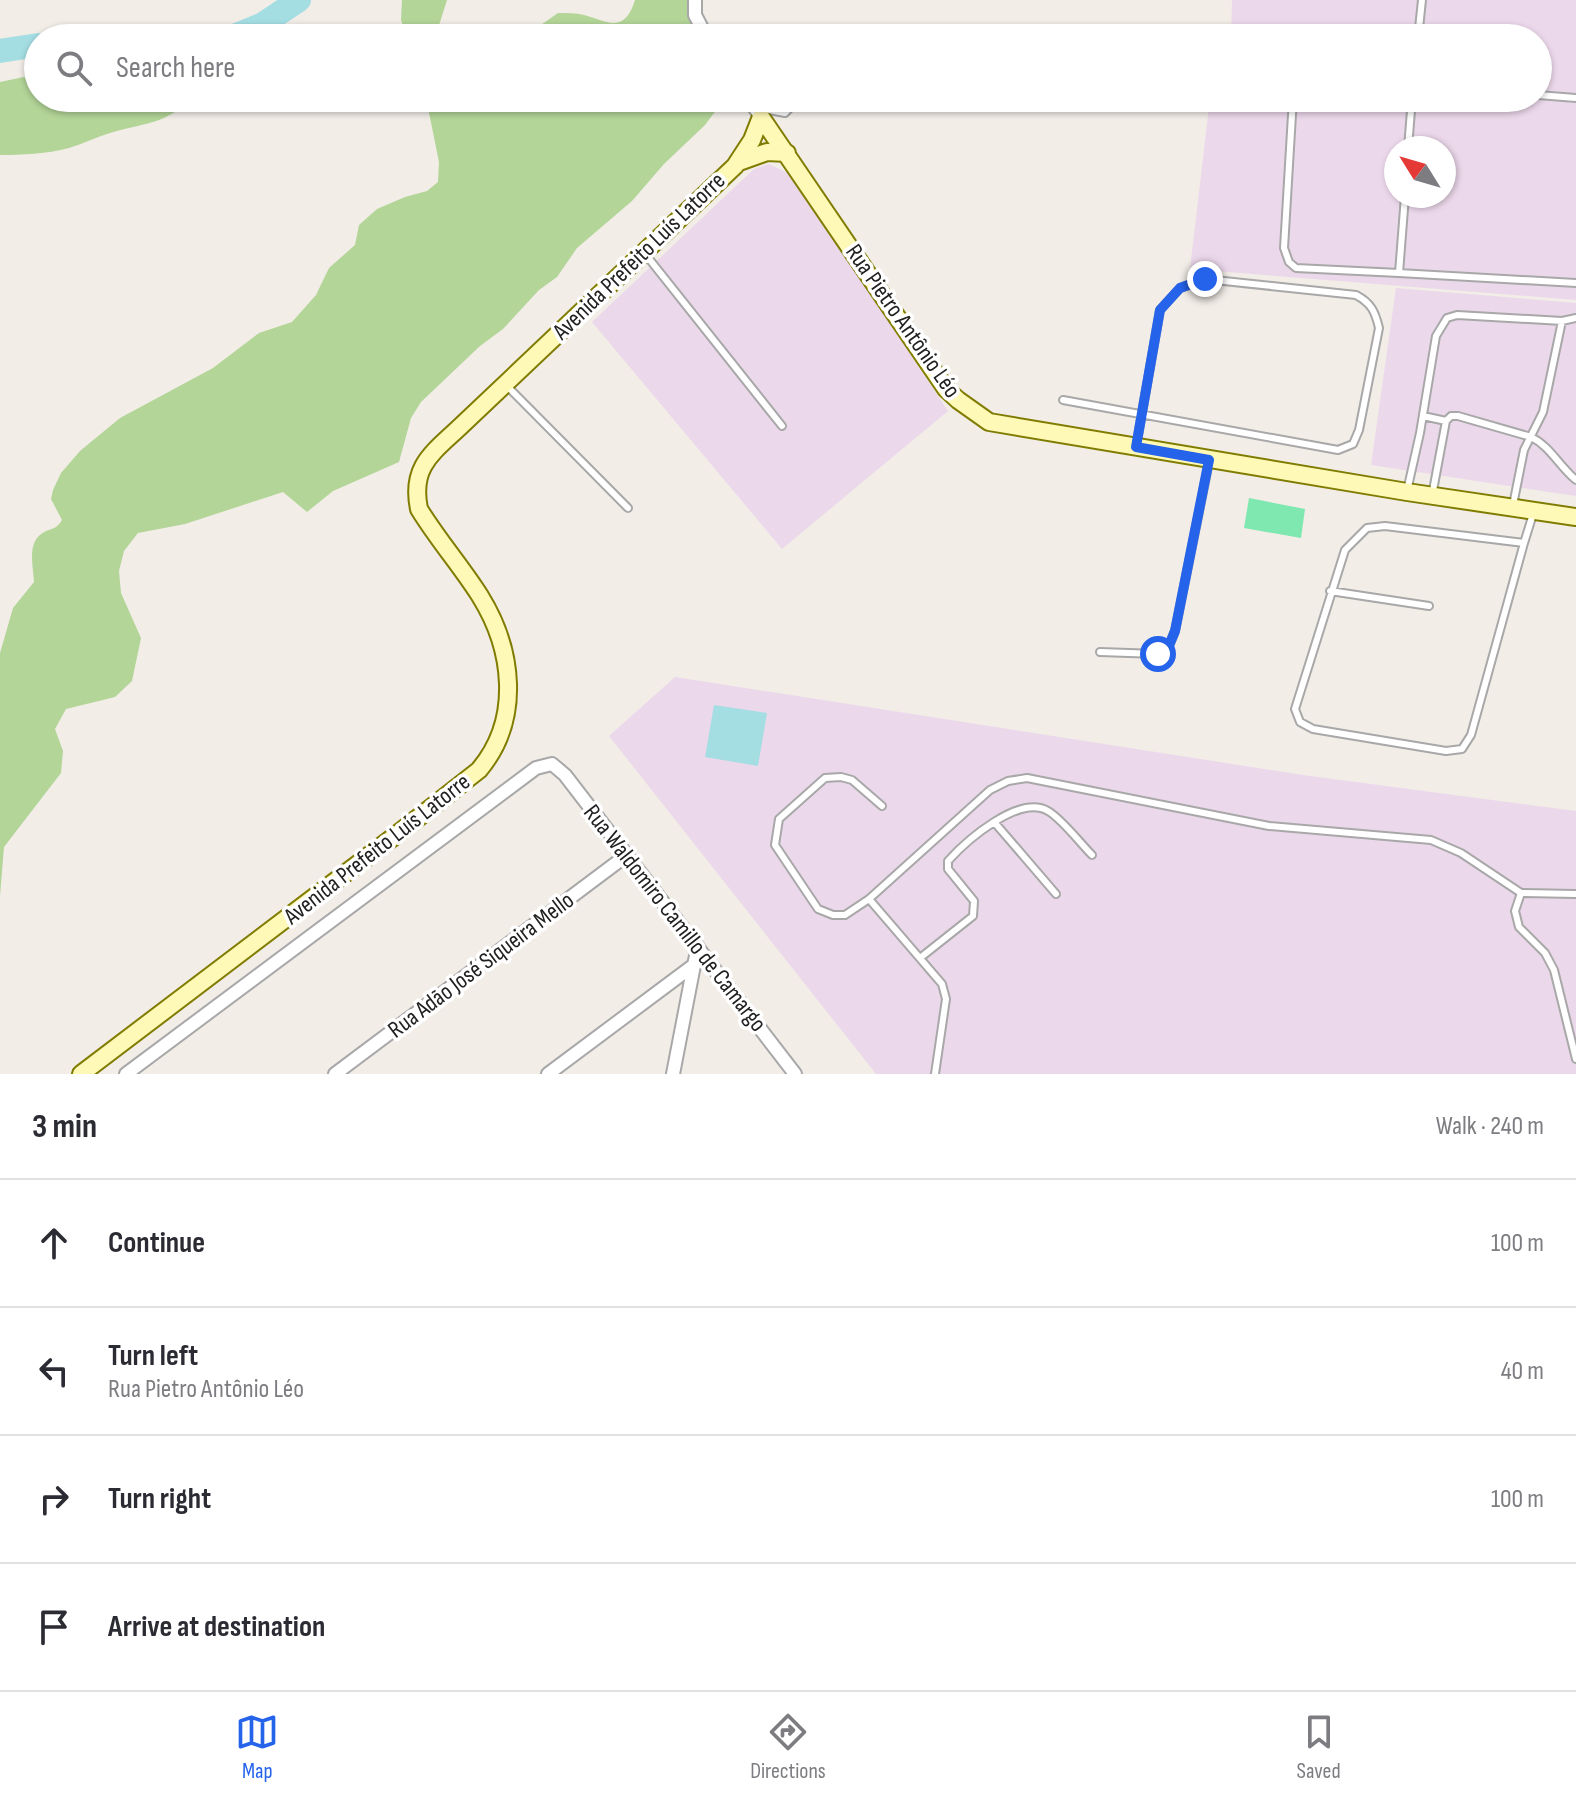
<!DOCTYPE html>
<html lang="en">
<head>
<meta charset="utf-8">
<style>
	body { margin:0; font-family:"Sofia Sans Condensed",sans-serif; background:#f7f7f7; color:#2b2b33 }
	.compass { position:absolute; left:1384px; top:136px; width:72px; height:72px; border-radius:50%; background:#fff; box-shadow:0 2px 6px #0004; rotate:307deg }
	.stop { position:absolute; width:24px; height:24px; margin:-18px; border:6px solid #2563eb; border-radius:50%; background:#fff }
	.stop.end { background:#2563eb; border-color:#fff; box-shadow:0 2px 8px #0008 }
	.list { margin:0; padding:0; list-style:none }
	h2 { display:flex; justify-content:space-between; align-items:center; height:104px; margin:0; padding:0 32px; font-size:34px }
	h2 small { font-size:26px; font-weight:400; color:#7c7c81 }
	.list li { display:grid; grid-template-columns:52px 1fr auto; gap:24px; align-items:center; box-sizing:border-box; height:128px; padding:0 32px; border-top:2px solid #e1e1e2 }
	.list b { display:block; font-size:30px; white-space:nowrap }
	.list p { margin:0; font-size:26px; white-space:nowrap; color:#7c7c81 }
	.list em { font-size:26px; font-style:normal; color:#7c7c81 }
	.icon { flex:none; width:44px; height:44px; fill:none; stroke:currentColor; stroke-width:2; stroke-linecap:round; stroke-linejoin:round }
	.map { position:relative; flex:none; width:1576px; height:1074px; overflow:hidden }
	.search { position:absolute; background:#fff; box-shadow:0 2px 6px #0004; left:24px; right:24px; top:24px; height:88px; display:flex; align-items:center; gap:20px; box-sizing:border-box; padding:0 28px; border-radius:44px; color:#7c7c81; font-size:30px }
	.sheet { height:616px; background:#fff }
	nav { display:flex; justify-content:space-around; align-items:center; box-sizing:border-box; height:112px; border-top:2px solid #e1e1e2; background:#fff; font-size:22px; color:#7c7c81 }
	nav a { display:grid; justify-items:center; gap:4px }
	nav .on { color:#2563eb }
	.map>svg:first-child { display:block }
	.industrial { fill:#ecd8eb; fill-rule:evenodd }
	.forest { fill:#b3d598 }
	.pitch { fill:#7fe7b0 }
	.water { fill:#a4dee3 }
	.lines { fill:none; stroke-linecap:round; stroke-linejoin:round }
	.river { stroke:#a4dee3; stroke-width:24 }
	.lane-casing { stroke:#a8a8a8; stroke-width:10 }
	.street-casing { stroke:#a8a8a8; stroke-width:16 }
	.secondary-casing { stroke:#807c00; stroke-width:20 }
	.lane { stroke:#fff; stroke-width:6 }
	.street { stroke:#fff; stroke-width:12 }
	.secondary { stroke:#fff9b8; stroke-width:16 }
	.route { stroke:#2563eb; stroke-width:10 }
	.labels { text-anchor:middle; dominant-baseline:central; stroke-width:7; stroke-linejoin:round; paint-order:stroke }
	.street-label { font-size:24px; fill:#212121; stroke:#fff }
</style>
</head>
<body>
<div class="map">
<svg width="1576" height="1074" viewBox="0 0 1576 1074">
	<rect width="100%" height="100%" fill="#f2ede7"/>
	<path class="industrial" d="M1232,0H1576V300L1190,269L1210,98H1538V38H1231ZM1396,148H1444V196H1396Z
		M769,164L790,174L948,411L782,549L592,322L754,169Z
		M1396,288L1576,303V496L1371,465Z
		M675,677L1303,775L1576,811V1074H876L609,736Z"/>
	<path class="forest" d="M402,0H447L435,38H407L401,20Z
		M635,0H691L688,12L698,38H458L464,35L524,33L535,29L558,13C566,13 576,13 584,15C607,21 624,35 635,0Z
		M38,74V98H188C172,124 137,124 110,133C96,137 83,144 69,148C46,154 23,155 0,155V82Z
		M426,98H720L717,109L705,125L664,164L632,201L577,248L557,277L539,290L503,329L480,346L421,402L411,418L399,462L333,491L307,512L283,492L185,524L138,533L124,551L119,571L121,593L141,638L132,681L115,697L66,709L55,729L63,751L61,773L4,847L0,896V653L13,608L34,582C33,564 26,540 46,531C54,528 57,528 62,520L51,499L53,490L61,473L80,451L120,418L213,368L259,333L292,322L316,295L329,268L355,245L359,225L377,209L405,197L427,191L438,182L439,162Z"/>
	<path class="pitch" d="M1249,498L1305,509L1301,538L1244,528Z"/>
	<path class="water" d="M714,705L767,713L758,766L705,757Z"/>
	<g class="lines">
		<path class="river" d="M229,38L263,24L299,0
			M0,51L38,45"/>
		<g class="lane-casing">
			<path id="lane" d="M1418,38L1422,0
				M1538,95L1576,98
				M1293,98L1284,248L1289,262L1296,268L1399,273
				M758,108L785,113L799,98
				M1408,148L1412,98
				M1405,196L1399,273L1576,283
				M646,255L782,426
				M507,386L628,508
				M1063,400L1338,450L1353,444L1359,430L1379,328C1375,311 1371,303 1356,295L1205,279L1180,288L1160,310L1142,413L1136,447
				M1423,416L1446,421L1451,416H1458L1531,437C1550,446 1559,466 1576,480
				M1407,491L1420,433L1436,336L1447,318L1457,315L1562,321L1576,318
				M1432,496L1446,421
				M1513,505L1524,450L1543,412L1562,321
				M1524,543L1385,526L1367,528L1345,550L1295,709L1300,722L1313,729L1446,751L1462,749L1471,735L1524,543L1533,514
				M1330,591L1429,606
				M1100,652L1158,654L1168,648L1175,631L1209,462
				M882,806L852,780L841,777L825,778L779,819L775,845L818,909L833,915H845L869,899L990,790L1008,781L1027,778L1269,826L1431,840L1461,853L1521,893
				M995,823L1056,894
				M1576,894L1521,893L1515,911L1519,927L1545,953L1554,970L1576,1059
				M869,899L942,984L946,999L935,1074
				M920,958L973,916L974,901L948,869V861C966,841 1019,794 1048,811C1062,819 1080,843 1092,855"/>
		</g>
		<g class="street-casing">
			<path id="street" d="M695,0V15L707,38
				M748,98L761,117
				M126,1074L536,768L552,764L565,775L795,1074
				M335,1074L627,855
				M548,1074L694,965L698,947
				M673,1074L694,965"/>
		</g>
		<g class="secondary-casing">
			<path id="secondary" d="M761,117L946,389L958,400L989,422L1407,492L1576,517
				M739,162L767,152L787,153
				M81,1074L400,832L479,770C522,719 513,649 480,596C461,566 438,540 419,509C410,465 434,452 463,424L735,166L752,140L761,117"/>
		</g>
		<use href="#lane" class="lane"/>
		<use href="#street" class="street"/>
		<use href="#secondary" class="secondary"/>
	</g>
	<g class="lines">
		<path class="route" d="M1158,654L1168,648L1175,631L1209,460L1136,447L1160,310L1180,288L1205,279"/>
	</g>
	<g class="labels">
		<g class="street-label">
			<text transform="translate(639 256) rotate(-44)">Avenida Prefeito Luís Latorre</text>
			<text transform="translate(903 321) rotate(55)">Rua Pietro Antônio Léo</text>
			<text transform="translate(377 849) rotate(-38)">Avenida Prefeito Luís Latorre</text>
			<text transform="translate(675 918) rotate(52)">Rua Waldomiro Camillo de Camargo</text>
			<text transform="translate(481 965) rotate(-37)">Rua Adão José Siqueira Mello</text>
		</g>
	</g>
</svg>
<svg class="compass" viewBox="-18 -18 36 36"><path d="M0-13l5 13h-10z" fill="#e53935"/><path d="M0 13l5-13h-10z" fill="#7c7c81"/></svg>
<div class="stop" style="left:1158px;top:654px"></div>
<div class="stop end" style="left:1205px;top:279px"></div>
<div class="search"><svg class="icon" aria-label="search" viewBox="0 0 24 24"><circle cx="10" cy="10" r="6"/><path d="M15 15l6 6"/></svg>Search here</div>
</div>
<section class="sheet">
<h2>3 min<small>Walk · 240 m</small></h2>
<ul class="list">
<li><svg class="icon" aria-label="ahead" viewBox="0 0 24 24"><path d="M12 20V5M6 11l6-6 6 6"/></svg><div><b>Continue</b></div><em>100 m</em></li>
<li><svg class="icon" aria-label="left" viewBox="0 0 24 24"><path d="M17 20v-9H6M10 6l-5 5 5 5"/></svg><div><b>Turn left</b><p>Rua Pietro Antônio Léo</p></div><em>40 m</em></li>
<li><svg class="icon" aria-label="right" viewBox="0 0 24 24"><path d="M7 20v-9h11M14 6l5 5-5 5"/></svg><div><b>Turn right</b></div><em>100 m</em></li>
<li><svg class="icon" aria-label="arrive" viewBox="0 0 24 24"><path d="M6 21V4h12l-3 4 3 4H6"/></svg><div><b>Arrive at destination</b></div></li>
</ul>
</section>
<nav>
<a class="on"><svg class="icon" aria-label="map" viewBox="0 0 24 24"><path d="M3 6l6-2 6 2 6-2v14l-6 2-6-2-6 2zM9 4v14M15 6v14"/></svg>Map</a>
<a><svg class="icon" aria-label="directions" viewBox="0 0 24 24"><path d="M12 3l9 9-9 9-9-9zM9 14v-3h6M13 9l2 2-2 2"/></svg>Directions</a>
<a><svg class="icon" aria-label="saved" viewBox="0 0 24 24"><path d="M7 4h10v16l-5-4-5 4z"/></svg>Saved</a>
</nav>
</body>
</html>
